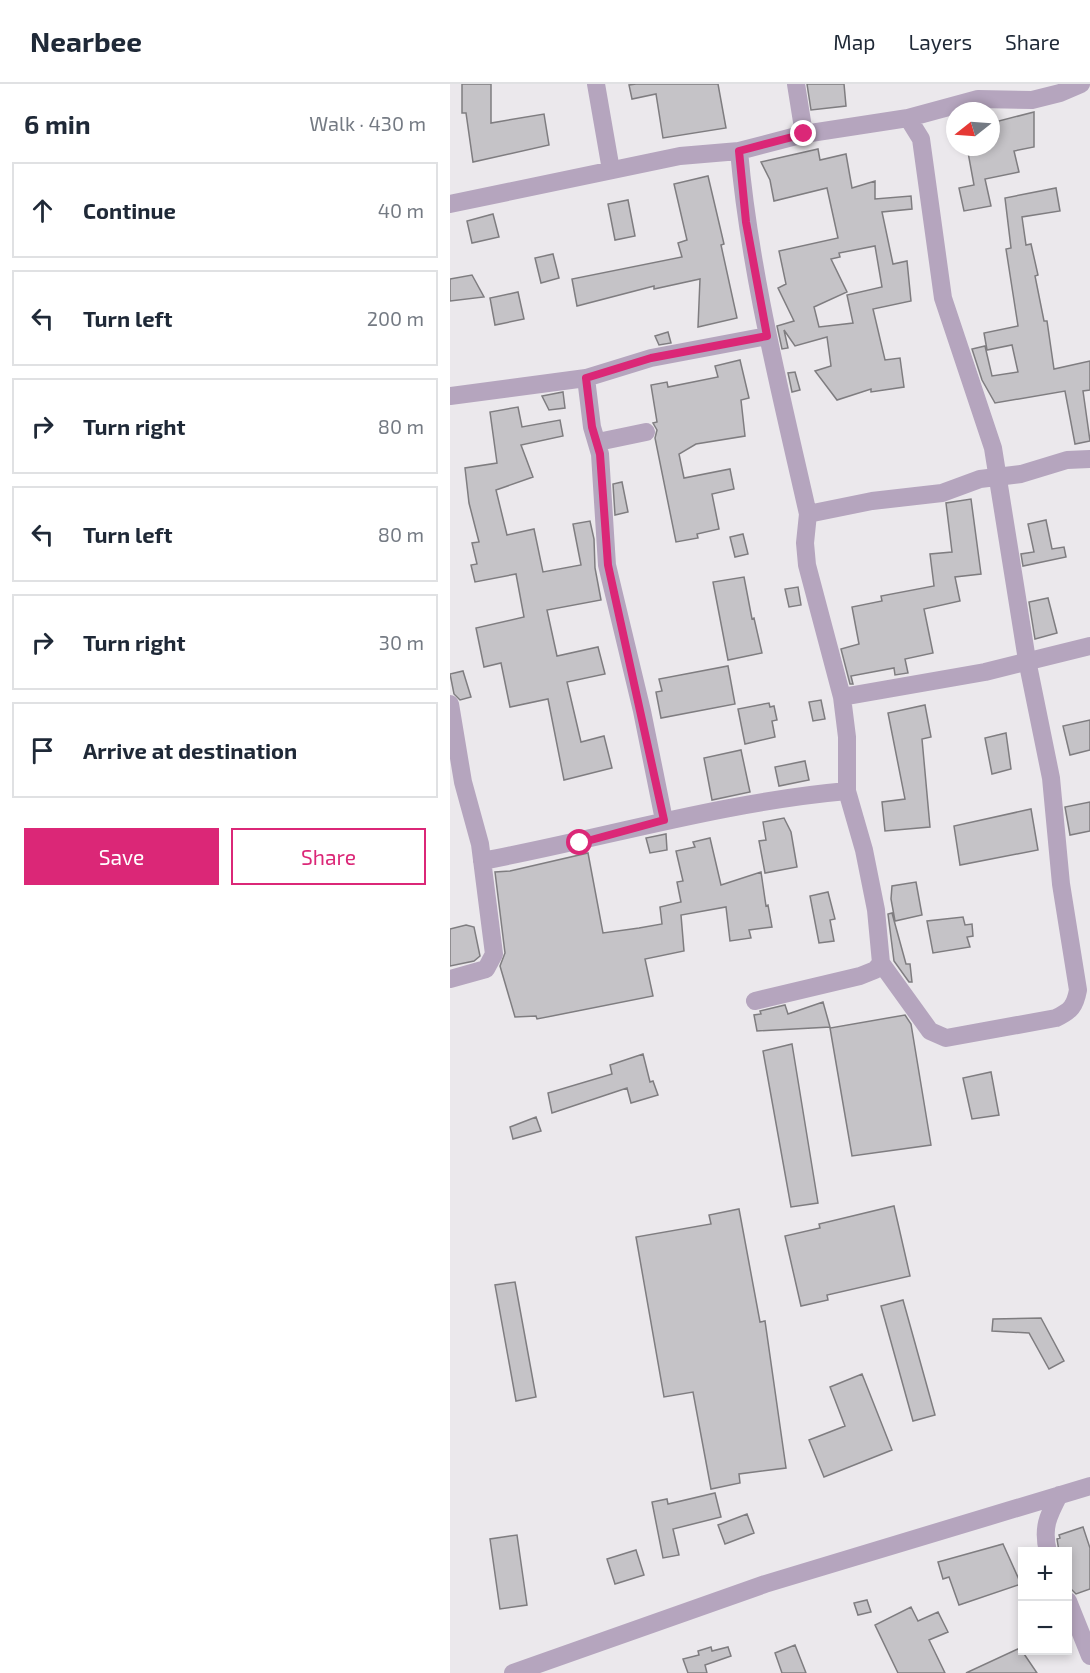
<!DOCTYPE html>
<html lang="en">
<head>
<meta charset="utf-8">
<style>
	body { margin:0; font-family:"Exo 2",sans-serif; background:#f6f6f7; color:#1f2937 }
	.controls { position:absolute; right:18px; bottom:18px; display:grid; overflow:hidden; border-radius:0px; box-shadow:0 3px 9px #0003 }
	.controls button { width:54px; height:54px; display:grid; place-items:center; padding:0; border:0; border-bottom:2px solid #e0e1e3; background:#fff; color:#1f2937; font:30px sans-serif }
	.compass { position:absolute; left:496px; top:18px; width:54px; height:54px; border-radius:50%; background:#fff; box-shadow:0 3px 9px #0003; rotate:253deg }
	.stop { position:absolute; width:18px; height:18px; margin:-14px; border:4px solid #db2777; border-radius:50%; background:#fff }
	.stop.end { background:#db2777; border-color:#fff; box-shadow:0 2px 6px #0008 }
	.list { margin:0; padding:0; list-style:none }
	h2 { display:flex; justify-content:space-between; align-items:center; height:78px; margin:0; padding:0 24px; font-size:26px }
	h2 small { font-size:20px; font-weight:400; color:#747a83 }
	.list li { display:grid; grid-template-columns:39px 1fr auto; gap:18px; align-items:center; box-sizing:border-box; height:96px; margin:0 12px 12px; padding:0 12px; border:2px solid #e0e1e3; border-radius:0px }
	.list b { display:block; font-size:22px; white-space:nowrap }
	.list em { font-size:20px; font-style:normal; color:#747a83 }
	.actions { display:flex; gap:12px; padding:18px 24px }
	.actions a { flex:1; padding:14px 0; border:2px solid #db2777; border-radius:0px; text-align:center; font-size:21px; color:#db2777 }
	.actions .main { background:#db2777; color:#fff }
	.icon { flex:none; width:33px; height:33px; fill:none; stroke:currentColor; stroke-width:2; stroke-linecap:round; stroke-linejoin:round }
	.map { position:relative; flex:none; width:640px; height:1589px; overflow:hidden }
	header { display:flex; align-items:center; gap:36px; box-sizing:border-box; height:84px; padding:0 30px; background:#fff; border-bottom:2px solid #e0e1e3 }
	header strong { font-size:28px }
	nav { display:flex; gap:33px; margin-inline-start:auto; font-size:21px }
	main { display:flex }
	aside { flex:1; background:#fff }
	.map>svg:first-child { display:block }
	.building { fill:#c5c3c7; stroke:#7f7d80; stroke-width:1.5; fill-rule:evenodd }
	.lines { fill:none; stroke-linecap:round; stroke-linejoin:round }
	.street { stroke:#b5a5be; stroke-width:18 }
	.route { stroke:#db2777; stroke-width:8 }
</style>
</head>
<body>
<header>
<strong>Nearbee</strong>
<nav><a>Map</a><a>Layers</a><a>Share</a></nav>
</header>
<main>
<aside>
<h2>6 min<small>Walk · 430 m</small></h2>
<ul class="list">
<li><svg class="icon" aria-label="ahead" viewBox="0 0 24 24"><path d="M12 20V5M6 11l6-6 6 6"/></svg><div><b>Continue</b></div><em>40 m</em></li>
<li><svg class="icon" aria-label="left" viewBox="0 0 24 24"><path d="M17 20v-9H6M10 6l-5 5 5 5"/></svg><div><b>Turn left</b></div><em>200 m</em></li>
<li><svg class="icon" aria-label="right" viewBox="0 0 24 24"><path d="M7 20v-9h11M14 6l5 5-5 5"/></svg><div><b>Turn right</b></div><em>80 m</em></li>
<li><svg class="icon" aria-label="left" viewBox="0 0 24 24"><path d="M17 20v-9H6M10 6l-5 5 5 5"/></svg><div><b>Turn left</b></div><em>80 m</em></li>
<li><svg class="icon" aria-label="right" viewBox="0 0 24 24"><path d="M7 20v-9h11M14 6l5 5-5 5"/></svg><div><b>Turn right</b></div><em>30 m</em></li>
<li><svg class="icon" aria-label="arrive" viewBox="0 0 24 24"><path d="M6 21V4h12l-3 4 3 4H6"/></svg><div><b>Arrive at destination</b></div></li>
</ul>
<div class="actions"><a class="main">Save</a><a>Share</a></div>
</aside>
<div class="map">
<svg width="640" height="1589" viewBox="0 0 640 1589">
	<rect width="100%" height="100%" fill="#ebe8ec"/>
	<path class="building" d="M12,0H41V39L94,30L99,61L23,78L16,29H12Z
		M186,0H268L276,44L213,54L206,10L182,15L179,1Z
		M357,0H394L396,22L361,26Z
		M584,28V63L564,67L569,88L535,95L541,122L514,127L509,104L524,101L517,63H541V39Z
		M368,65L370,76L396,70L402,104L425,97V115L461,112L462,125L432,128L443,180L457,177L461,217L423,225L435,276L450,274L454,303L421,308V305L387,316L365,287L381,282L377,253L345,262L334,246L338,264L332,265L327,242L344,237L328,204L336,200L329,167L388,154L377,104L324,117L320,96L311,78ZM425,162L432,203L397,211L403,239L369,243L364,223L397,208L381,175L390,173L389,169Z
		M258,92L274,160L271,161L287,234L248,243L250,195L204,205V202L127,222L122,195L232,173L228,159L237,156L224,100Z
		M606,104L610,127L572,133L576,161L581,160L588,191L585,192L594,237H597L604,285L640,277V306L633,307L640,357L625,360L615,307L545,319L532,296L522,265L535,262L542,292L568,288L562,261L537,266L534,249L568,242L556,165L561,164L555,114Z
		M178,116L185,152L165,156L158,120Z
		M43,130L49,153L22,159L17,137Z
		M103,170L109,194L91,199L85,174Z
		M22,191L34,213L0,217V195Z
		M68,208L74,235L45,241L40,214Z
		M218,248L221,259L209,261L205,252Z
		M290,276L299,314L291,316L295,352L246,360L229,370L234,394L280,385L284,405L262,410L269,445L247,450L248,454L226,458L205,354L207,346L203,339L207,338L201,301L217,298L218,303L268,293L265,282Z
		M345,288L350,306L342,308L338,289Z
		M113,308L115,324L99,326L92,312Z
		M68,323L72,343L110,336L113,352L71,361L83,393L46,406L57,451L84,445L93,488L131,481L123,440L140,437L144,455L145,484L151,516L97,526L107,572L148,563L155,590L117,598L131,658L154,652L162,684L114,696L98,615L60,623L51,579L34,583L26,544L74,533L66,490L25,498L21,481L27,480L22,459L29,458L19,419L15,384L47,379L40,328Z
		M172,398L178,428L165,431L163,400Z
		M521,415L531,490L505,493L510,517L474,525L483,569L455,575L458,589L445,591L444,584L401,592L403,600H400L391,565L409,560L402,523L432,517L431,512L484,502L480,470L502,468L496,419Z
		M596,436L602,465L614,463L616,473L573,482L571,470L584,468L578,440Z
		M293,450L298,470L285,473L280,453Z
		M294,493L302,535L304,534L312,569L278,576L263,498Z
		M348,503L351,521L339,523L335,505Z
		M598,514L607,549L585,555L579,518Z
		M278,582L285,620L211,634L206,608L212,607L209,595Z
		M13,587L21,613L10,616L4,610L0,590Z
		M371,616L375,635L363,637L359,618Z
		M319,619L320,623L324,622L327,636L322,637L325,653L295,660L288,625Z
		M475,621L481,653L472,655L480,743L435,747L432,718L455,715L438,629Z
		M640,636V666L620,671L613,642Z
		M556,649L561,685L542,690L535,654Z
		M291,666L300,708L262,716L254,674Z
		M355,677L359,696L329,702L325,683Z
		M640,718V747L620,751L615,723Z
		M581,725L588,766L510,781L504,742Z
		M334,734L341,748L347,783L315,789L309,757L316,756L313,738Z
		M216,750L217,766L200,769L196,754Z
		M260,754L271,801L311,788L316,822L318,821L322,843L299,846L301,854L280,857L276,823L231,831L234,867L195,875L203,912L87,935L86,932L65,933L50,882L55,869L45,788L60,787L138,769L153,849L189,844L212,840L210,823L231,818L227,798L233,797L226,767L245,763L243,758Z
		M466,798L472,831L445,837L441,815L442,802Z
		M378,808L385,835L380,836L384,857L369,859L360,812Z
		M442,829L456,880H460L462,898H459L444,877L438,830Z
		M513,833L515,841L522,840L523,852L517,853L520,863L483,869L477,837Z
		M16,841L24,843L30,872L24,877L0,882V845Z
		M373,918L380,943L307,947L304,931L311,930L310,927L335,921L338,930Z
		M455,931L461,940L481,1061L402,1072L380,944Z
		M342,960L368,1119L341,1123L313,967Z
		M193,970L200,998L203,997L208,1011L181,1019L177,1004L102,1029L98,1009L162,990L160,981Z
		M541,988L549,1031L522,1035L513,994Z
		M86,1033L91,1047L63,1055L60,1043Z
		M444,1122L460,1192L377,1211L378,1216L351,1222L335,1152L370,1144L369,1140Z
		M289,1125L310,1238L315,1237L336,1384L289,1390L290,1399L261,1405L243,1308L214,1313L186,1153L261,1140L259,1131Z
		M65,1198L86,1313L66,1317L45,1201Z
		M453,1216L485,1331L463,1337L431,1222Z
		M591,1234L614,1277L599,1285L579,1249L542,1247L543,1235Z
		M412,1290L442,1366L374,1393L359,1356L395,1342L380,1303Z
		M265,1409L271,1433L223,1445L229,1471L213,1474L202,1418L217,1415L218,1420Z
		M297,1430L304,1449L275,1460L268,1441Z
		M633,1443L640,1464V1505L626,1510L618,1502V1467H609L607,1455L610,1454L609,1451Z
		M67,1451L77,1521L50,1525L40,1455Z
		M553,1460L571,1500L509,1521L499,1493L493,1495L488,1478Z
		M186,1466L194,1491L165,1500L157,1475Z
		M417,1516L421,1528L408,1531L404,1519Z
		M461,1523L468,1537L488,1528L498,1548L479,1556L495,1589H448L425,1541Z
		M345,1561L356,1589H332L325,1569Z
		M261,1563L262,1567L278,1563L281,1572L255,1581L257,1589H238L233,1575L249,1571L248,1567Z
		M570,1564L587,1589H516Z"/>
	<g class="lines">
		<path class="street" d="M146,0L161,86
			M346,0L354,50
			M289,67C300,190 331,310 358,430L355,459L357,481L392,613L397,653V707L414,766L426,826L431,879L425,886L410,892L305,917
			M0,120L230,72L289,67L354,50L458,34L528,15L582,16L610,9L631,0
			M136,294L142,343L150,370L157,481L192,627L214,736
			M0,312L136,294L201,274L317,252
			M148,358L196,348
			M358,430L422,417L492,409L530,395L571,390L617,376L640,375
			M392,613L535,588L640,562
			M0,620L13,698L30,760L44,870L36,885L0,895
			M32,777C154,754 273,718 397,707
			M431,879L480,947L496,954L606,934C621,927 625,922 628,906L611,800L601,694L577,576L543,364L493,214L471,55L458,34
			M598,1468C592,1444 598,1432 609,1411
			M618,1517L640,1572
			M63,1589L315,1500L640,1402"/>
	</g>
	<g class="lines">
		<path class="route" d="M130,759L214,736L158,481L150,370L142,343L136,294L201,274L317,252L296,138L289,67L354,50"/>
	</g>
</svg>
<div class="controls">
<button>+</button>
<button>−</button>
</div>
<svg class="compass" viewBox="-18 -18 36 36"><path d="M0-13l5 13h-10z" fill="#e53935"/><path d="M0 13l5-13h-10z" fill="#747a83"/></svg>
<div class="stop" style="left:130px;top:759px"></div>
<div class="stop end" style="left:354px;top:50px"></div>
</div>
</main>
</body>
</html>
